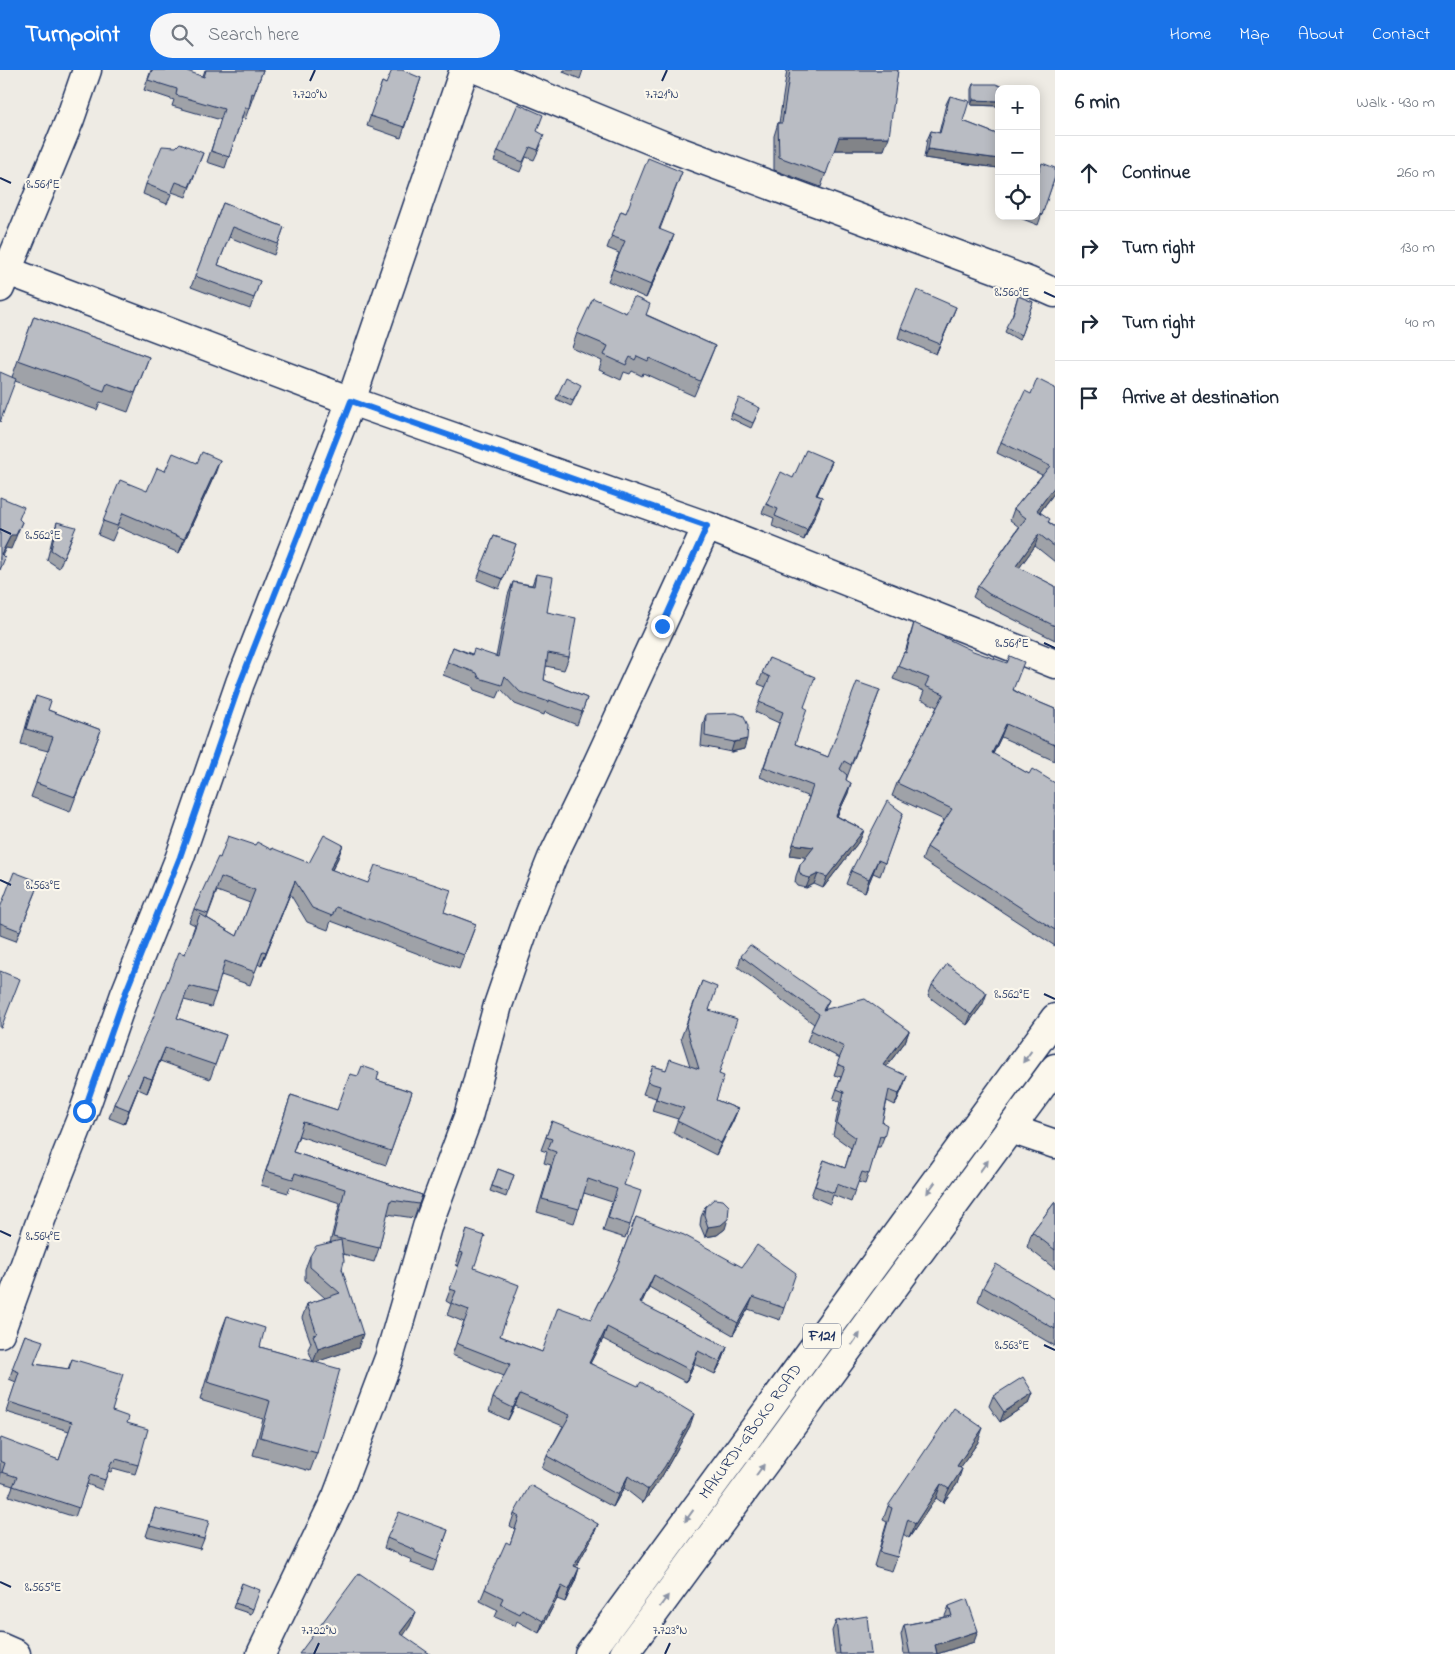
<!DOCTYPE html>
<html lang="en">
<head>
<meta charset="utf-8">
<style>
	body { margin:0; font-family:"Indie Flower",sans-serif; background:#f6f6f7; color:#1f2937 }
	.controls { position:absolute; right:15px; top:15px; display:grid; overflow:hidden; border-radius:10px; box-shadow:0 2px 12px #0003 }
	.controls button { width:45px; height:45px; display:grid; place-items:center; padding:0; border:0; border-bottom:1px solid #e0e1e3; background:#fff; color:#1f2937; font:25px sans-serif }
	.stop { position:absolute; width:15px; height:15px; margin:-11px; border:4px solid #1a73e8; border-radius:50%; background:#fff }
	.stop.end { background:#1a73e8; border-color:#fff; box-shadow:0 1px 5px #0008 }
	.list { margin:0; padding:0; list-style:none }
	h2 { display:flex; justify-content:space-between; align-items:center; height:65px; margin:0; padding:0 20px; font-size:21px }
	h2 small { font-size:16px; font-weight:400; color:#747a83 }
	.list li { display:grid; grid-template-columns:32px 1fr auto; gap:15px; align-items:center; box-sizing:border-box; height:75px; padding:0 20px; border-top:1px solid #e0e1e3 }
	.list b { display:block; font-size:19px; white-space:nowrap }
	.list em { font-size:16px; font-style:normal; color:#747a83 }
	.icon { flex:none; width:28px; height:28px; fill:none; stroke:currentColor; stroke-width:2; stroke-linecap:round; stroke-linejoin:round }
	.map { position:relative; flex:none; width:1055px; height:1584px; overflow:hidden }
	header { display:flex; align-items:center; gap:30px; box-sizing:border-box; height:70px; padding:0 25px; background:#1a73e8; color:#fff }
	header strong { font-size:24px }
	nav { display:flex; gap:28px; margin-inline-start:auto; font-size:18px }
	.search { width:350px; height:45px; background:#f6f6f7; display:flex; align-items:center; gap:12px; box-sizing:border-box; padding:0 18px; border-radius:28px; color:#747a83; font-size:19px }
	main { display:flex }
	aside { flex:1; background:#fff }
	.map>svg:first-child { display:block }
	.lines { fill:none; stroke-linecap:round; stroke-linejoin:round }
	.minor-casing { stroke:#1b2f5e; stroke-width:31 }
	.major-casing { stroke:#1b2f5e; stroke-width:31 }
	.minor { stroke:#fbf7ec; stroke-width:28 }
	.major { stroke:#fbf7ec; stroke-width:28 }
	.wall { fill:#9fa2a8; stroke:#1b2f5e; fill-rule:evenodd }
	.shaded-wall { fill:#828488; stroke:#1b2f5e }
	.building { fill:#b9bcc3; stroke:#1b2f5e }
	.oneway { fill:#8b93a5 }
	.route { stroke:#1a73e8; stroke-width:6 }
	.ticks { fill:none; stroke:#1b2f5e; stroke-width:2 }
	.labels { text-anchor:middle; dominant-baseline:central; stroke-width:4.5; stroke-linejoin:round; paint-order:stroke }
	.shield { fill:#fbf7ec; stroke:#5e6b89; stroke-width:1 }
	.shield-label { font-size:15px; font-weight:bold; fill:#1b2f5e }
	.street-label { font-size:16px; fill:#1b2f5e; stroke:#fbf7ec }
	.ticks-label { font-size:12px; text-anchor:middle; fill:#1b2f5e; stroke:#fbf7ec; stroke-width:4.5; stroke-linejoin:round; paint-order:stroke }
</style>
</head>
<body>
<header>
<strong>Turnpoint</strong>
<div class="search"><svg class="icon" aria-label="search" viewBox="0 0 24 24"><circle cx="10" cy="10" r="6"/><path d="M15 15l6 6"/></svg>Search here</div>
<nav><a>Home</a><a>Map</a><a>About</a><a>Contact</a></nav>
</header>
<main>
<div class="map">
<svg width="1055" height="1584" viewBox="0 0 1055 1584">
	<rect width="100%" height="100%" fill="#eeebe4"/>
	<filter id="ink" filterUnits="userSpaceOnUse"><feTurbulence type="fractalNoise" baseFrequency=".02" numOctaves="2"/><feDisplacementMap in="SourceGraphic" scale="10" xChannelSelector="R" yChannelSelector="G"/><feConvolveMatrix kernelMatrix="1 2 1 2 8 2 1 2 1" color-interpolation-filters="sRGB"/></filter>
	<g filter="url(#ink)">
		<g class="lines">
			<g class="minor-casing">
				<path id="minor" d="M479,0L665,76L1028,211L1055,223
					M0,198L351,331L464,0
					M0,218L70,49L87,0
					M1011,1059L1055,1074
					M0,1263L42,1147L84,1041L125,924L180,787L240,613L351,331L707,456L1055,594
					M0,1577L16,1584
					M261,1584L337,1426L389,1288L427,1157L468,1047L498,935L528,848L552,788L588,714L707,456"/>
			</g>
			<g class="major-casing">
				<path id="major" d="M589,1584L1055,948
					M624,1584L1055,998"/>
			</g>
			<use href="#minor" class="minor"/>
			<use href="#major" class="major"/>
		</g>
		<path class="wall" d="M151,0L203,6L205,0H263L245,49L242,48L225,98L207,92L221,50L172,36L174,30L144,20Z
			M564,0H583L580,9L563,2Z
			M787,0H898L884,80H834L821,117L774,100V66L778,53H779Z
			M421,8L401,68L367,56L382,12L386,14Z
			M973,14L999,19V36L971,35V19Z
			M950,26L963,51L999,65L998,98L924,88L927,70L931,61L939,63L946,34Z
			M537,62L541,75L534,90L526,87L520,102L494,91L498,81Z
			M203,83L186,127L172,122L167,134L143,124L146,114Z
			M682,102L660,159L669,178L646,228L608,211L619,183L607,178L621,141L626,143Z
			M1036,104L1055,107L1038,155L1015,146H1036Z
			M223,133L284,157L274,185L229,167L218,195L260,211L250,239L191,217Z
			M1018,226L1033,232L1019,270L1005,262L1012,246Z
			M626,243L647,245L715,276L709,291L694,326L643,303L642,306L632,301L630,304L624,302L621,310L599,300L602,291L572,278L577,263Z
			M34,246L149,287L128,342L100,332L97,340L15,311L12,307Z
			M952,247L936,284L898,268L901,258Z
			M1055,318V422L1040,442L1049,452L1055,457V492L1035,476L1019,498L1055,516V570L985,535L973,527L978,516L1019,457L1010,450L1014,439L1042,405L997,383L1001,372L1031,324Z
			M579,320L571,336L556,329L558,324Z
			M760,338L751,358L730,348L732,343Z
			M832,391L817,425L822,427L804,470L772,456L774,448L762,443L766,434L793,408Z
			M165,401L215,404L179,483L118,457L112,471L98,465L103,451L147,421Z
			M57,452L72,467L59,498L47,490L54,462Z
			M494,466L516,474L499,519L477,510Z
			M536,504L547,542L569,587L564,600L546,596L544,610L587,628L577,655L545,642L544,645L515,634L501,619L497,628L474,620L472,616L443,605L453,577L472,584L496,587L508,525L513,512L532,515Z
			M914,553L1014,620L1024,626L1055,639V691L1001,667L993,684L1029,704L1055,713V876L922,790L927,777L944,750L892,726L897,713L937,637L921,629L924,621L893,609L904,582H905Z
			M769,588L804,637L795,674L828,687L880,620L846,710L848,723L837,746L864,760L860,770L823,818L814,814L806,818L798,816L795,812L796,806L800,795L806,787L790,785L809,727L760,707L779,653L755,642L766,617L758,614Z
			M36,626L48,640L101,660L70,742L31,727L48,681L21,674L30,641Z
			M706,644L744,679L731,682L701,676L703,654Z
			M903,743L880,806L873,803L865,822L846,814L851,801Z
			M255,775L309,793L338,788L332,800L476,854L459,899L331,851L328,860L307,852L290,824L261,896L258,894L250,915L221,905L216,923L211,937L184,930L177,948L226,965L210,1009L160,991L147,1023L138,1019L124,1054L109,1048L114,1034L185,884L195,855L189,852L194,839L220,788ZM217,821L250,833L237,866L207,848Z
			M36,822L16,871L0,865V838Z
			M741,886L829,930L825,939L909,961L905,972L886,997L903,1017L895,1035L887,1031L882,1052L884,1067L880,1077H877L865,1114L858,1112L851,1132L833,1125L830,1134L811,1126L824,1090L845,1098L851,1078L833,1065L840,1032L833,1030L841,1007L834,1005L840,988L807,971L814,954L738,897Z
			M702,911L709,940L719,1004L716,1030L738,1039L733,1051L716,1085L673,1063L678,1049L652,1041L656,1028L643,1024L653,996L666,1000L690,996L681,968Z
			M932,915L983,934L967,955L928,926Z
			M358,1006L377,1010L412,1022L386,1095L299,1066L293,1082L422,1125L414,1148L387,1144L379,1178L374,1192L343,1184L342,1199L358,1278L314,1292L317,1383L310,1401L253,1385L263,1349L200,1330L220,1264L227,1246L260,1277L313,1292L308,1279L311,1273L302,1248L307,1234L325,1228L305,1210V1199L310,1186L330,1173L340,1133L290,1117L288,1123L261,1115L291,1025L337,1040Z
			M552,1051L624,1115L630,1155L625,1168L603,1161L612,1132L584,1123L574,1153L537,1142L551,1095L544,1093L547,1082L541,1080Z
			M498,1099L514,1105L506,1127L490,1121Z
			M1055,1132V1199L1027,1177L1032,1162Z
			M705,1137L725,1159L717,1165L705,1167L700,1155L701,1147Z
			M636,1147L784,1238L780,1250L748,1239L733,1265L649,1217L641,1234L727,1277L723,1289L715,1304L694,1294L686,1312L603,1269L590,1293L690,1356L661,1408L643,1433L624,1418L613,1437L542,1398L547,1386L563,1356L515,1336L508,1350L489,1341L493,1328L504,1306L452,1285L464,1252L447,1245L451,1234L446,1231L459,1196L456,1195L467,1160L474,1198L500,1266L542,1282L591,1249L617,1197Z
			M983,1217L1055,1229V1276L978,1231Z
			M25,1265L34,1294L68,1299L72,1289L112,1341L127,1353L138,1395L135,1404L113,1398L111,1402L108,1401L102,1420L87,1414L75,1447L9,1426L13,1416L0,1412V1407L1,1403L0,1402V1371L59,1390L69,1361L6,1342L16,1312L9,1309Z
			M1033,1323L1029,1333L1000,1352L989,1336L993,1326Z
			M978,1372L960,1398L957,1414L943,1433L936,1428L909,1468L903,1464L897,1487L892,1501L874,1496L887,1452L883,1450L888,1436Z
			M155,1438L204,1469L200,1479L146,1466Z
			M514,1444L598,1454L593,1466L576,1497L579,1498L575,1511L565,1532L557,1529L539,1563L517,1551L515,1556L495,1547L498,1540L480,1531L485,1519L510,1474L515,1459L510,1456Z
			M448,1460L433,1501L411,1493L412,1490L384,1478L387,1468Z
			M242,1513L253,1539L251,1544L233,1538Z
			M949,1536L974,1572L937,1584H904L901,1565L904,1555L945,1547V1546Z
			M836,1551L871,1584H835L832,1561Z"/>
		<path class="shaded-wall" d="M973,30L999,31V36L971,35Z
			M839,67H889L884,80H834Z
			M928,79L999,89V96L998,98L924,88Z
			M674,165L669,178L646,228L651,215Z
			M956,237L952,247L936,284L940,274Z
			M220,390L215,404L179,483L184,469Z
			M832,391L828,401L813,434L816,425Z
			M1055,416V422L1033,451L1037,440Z
			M822,427L819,437L804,470L807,460Z
			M22,452L11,479L6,478L0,490V487L11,465Z
			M1039,464L1035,476L1012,508L1016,496Z
			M1006,654L1001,667L987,696L992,683Z
			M747,669L744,679L731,682L734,672Z
			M851,713L848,723L832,757L836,746Z
			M864,760L860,770L823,818L827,807Z
			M793,774L814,777L810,788L790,785Z
			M343,775L338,788L325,813L330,799Z
			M878,790L873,803L865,822L869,809Z
			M818,804L814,814L806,818L810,808Z
			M295,811L290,824L261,896L266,882Z
			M987,923L983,934L967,955L971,945Z
			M909,961L905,972L879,1006L883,995Z
			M165,978L160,991L147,1023L152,1009Z
			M143,1006L138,1019L124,1054L129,1040Z
			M907,1006L903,1017L895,1035L899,1024Z
			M738,1039L733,1051L716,1085L721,1073Z
			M728,1149L725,1159L717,1165L705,1167L708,1157Z
			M654,1205L649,1217L636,1245L640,1233Z
			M753,1227L748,1239L733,1265L738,1253Z
			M607,1257L603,1269L584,1305L589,1293Z
			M363,1264L358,1278L313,1293L318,1279Z
			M727,1277L723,1289L715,1304L720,1292Z
			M698,1281L694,1294L686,1312L690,1300Z
			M1033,1323L1029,1333L1000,1352L1004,1342Z
			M520,1324L515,1336L508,1350L513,1338Z
			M694,1344L690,1356L661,1408L643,1433L648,1420Z
			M983,1358L978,1372L952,1410L957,1396Z
			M962,1399L957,1414L943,1433L949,1419Z
			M628,1406L624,1418L613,1437L618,1425Z
			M941,1414L936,1428L909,1468L915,1454Z
			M598,1454L593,1466L570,1508L574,1496Z
			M579,1498L575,1511L565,1532L569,1520Z
			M562,1516L557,1529L539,1563L543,1551Z
			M416,1542L410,1556L395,1578L400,1563Z
			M978,1561L974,1572L937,1584L935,1575Z"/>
		<path class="building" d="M152,0H184L204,7L206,0H263L254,24L252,23L249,38H245L229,87L211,81L224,39L176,25L177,19L148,10Z
			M392,0H402L421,8L404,57L370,46L382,12L386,14Z
			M790,0H898L889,67H839L826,104L779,87L778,53H782Z
			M973,14H996L1007,19H999V31L973,30Z
			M950,26L969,31L963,51L999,65V89L928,79L931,61L940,63Z
			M518,34L543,45L537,61L544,65L538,80L530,77L523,92L498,81Z
			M180,73L203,83L189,117L176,112L171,124L146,114L162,76L176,77Z
			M648,88L682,102L659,159L674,165L651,215L613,199L625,171L611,166L621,141L626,143Z
			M1042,93L1055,98V107L1042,145L1036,143V104H1038Z
			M223,133L284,157L278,174L233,157L218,195L260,211L254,228L195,206Z
			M917,220L956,237L940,274L901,258Z
			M1018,226L1033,232L1021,265L1006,257L1013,244Z
			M634,227L650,234L646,245L715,276L700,311L649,288L648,291L637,286L635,290L630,287L626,295L604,285L608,276L577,263L593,228L626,243Z
			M34,246L149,287L135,323L107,313L104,321L18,290Z
			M0,302L16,309L0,352Z
			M566,307L581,315L573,331L558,324Z
			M1037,309L1055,318V416L1037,440L1050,449L1048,452L1055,457V477L1039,464L1016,496L1055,516V556L989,524L978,516L1026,448L1014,439L1050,396L1001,372L1025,321L1031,324Z
			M739,328L760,338L753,353L732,343Z
			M806,380L832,391L816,425L822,427L807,460L775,446L778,439L766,434L781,402L793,408Z
			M202,382L220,390L184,469L123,443L117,456L103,451L120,410L147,421L157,398L165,401L173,383L197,393Z
			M0,427L24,437L19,449L22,452L16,465H11L1,484L5,488L0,500Z
			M57,452L76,457L63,488L51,480Z
			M494,466L516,474L503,509L480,500Z
			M536,504L553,507L547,542L576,548L569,587L548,583L544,610L587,628L582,642L549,630V632L520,622L505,606L502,615L479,608L477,603L447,592L453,577L472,585L474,579L498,587L513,512L534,516Z
			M914,553L973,581L1007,593L1010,586L1024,592L1013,620L1024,626L1055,639V675L1006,654L992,683L1029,704L1032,699L1055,713V860L927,777L952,739L897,713L944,624L925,616L929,608L898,596L904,582L906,583Z
			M769,588L815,607L804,637L807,639L795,674L828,687L857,612L880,620L851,695L844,691L840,699L847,705L846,710L851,713L836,746L864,760L827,807L818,804L810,808L802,806L799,801L800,795L814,777L793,774L813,716L764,697L783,642L759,632L770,607L762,603Z
			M36,626L51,631L48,640L101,660L75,727L36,713L53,667L26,659Z
			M736,643L744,646L748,656L747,669L734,672L705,666L706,644Z
			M887,731L903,743L885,793L878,790L869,809L851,801Z
			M324,765L343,775L330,799L368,813L375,795L451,820L444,842L476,854L464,885L336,837L332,846L312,838L295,811L266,882L263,881L255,902L225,891L216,923L189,916L177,948L226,965L215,995L165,978L152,1009L143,1006L129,1040L114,1034L153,948L179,882L185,884L200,844L237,866L255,820L221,807L208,844L194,839L218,787L220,788L228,766L255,775L257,772L272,780V778L309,793Z
			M14,802L40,812L20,861L0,853V838Z
			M750,875L829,930L823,940L865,929L909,961L883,995L907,1006L899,1024L889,1020L882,1052L887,1055L884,1067L880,1066L869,1104L862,1102L855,1121L837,1114L834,1123L815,1116L824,1090L845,1098L855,1067L837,1054L844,1022L837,1019L845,997L837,994L844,977L811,960L819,944L741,886Z
			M947,894L987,923L971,945L932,915Z
			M0,901L20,909L1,958H0Z
			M702,911L717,917L709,940L737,949L719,1004L724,1006L716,1030L738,1039L721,1073L677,1051L684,1038L656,1029L660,1016L647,1012L653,996L666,1000L670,989L699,999L686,956Z
			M362,996L379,1002L377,1010L412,1022L391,1081L303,1052L293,1082L422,1125L419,1134L391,1130L379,1178L333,1167L345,1119L295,1103L293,1109L266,1101L291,1025L337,1040L350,1004L358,1006Z
			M552,1051L635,1083L624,1115L641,1121L630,1155L608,1148L617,1119L588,1109L579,1139L542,1129L556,1082L548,1079L552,1069L546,1067Z
			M498,1099L514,1105L508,1122L492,1116Z
			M714,1129L723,1130L729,1136L728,1149L721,1155L708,1157L704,1145L705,1137Z
			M1055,1132V1180L1032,1162Z
			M636,1147L684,1165L742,1197L757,1175L796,1203L784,1238L753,1227L738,1253L654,1205L640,1233L727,1277L720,1292L698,1281L690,1300L607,1257L589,1293L638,1316L641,1312L694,1344L665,1396L648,1420L628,1406L618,1425L547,1386L570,1345L520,1324L513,1338L493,1328L510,1294L456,1273L469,1240L451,1233L456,1221L450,1219L463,1183L460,1182L467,1160L485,1166L474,1198L519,1215L500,1266L542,1282L558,1237L591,1249L617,1197Z
			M341,1170L344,1191L342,1199L363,1264L318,1279L313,1265L317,1264L307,1234L340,1223L310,1197V1186L316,1176Z
			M996,1194L1055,1229V1259L983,1217Z
			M227,1246L265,1258L260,1277L340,1299L317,1383L260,1367L270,1331L207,1312Z
			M25,1265L43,1271L34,1294L69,1299L72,1289L123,1304L112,1341L129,1347L127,1353L148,1359L138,1395L116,1389L115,1392L112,1391L105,1410L90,1405L79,1438L13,1416L17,1407L2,1402L5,1393L0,1391V1371L1,1368L59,1390L72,1352L9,1332L19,1302L12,1299Z
			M1023,1307L1033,1323L1004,1342L993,1326Z
			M954,1338L983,1358L957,1396L962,1399L949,1419L941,1414L915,1454L908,1449L897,1487L879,1482L892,1438L888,1436Z
			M530,1415L598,1454L574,1496L579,1498L569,1520L562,1516L543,1551L522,1539L520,1544L500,1534L503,1528L485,1519L506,1472L510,1474L519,1447L514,1444Z
			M155,1438L209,1451L204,1469L150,1456Z
			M399,1442L448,1460L437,1491L415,1482V1480L387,1468Z
			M359,1503L416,1542L400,1563L430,1584H299Z
			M242,1513L260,1520L253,1539L235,1533Z
			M967,1529L978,1561L935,1575L937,1584H910L904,1555L952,1546L949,1536Z
			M867,1546L871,1584H840L836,1551Z"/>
		<defs><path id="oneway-solid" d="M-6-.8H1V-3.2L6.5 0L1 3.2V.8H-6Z" transform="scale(1.25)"/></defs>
		<g class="oneway">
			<use href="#oneway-solid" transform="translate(1027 987) rotate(126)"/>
			<use href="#oneway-solid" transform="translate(984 1096) rotate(-54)"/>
			<use href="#oneway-solid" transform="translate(931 1118) rotate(126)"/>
			<use href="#oneway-solid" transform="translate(856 1269) rotate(-54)"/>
			<use href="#oneway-solid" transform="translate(760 1400) rotate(-54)"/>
			<use href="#oneway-solid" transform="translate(689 1446) rotate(126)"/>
			<use href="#oneway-solid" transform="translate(664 1531) rotate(-54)"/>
		</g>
	</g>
	<g class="lines" filter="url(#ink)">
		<path class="route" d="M84,1041L125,924L180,787L240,613L351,331L707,456L662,556"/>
	</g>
	<path class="ticks" d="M310,11L315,0M662,11L667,0M0,108L11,113M1044,222L1055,227M0,459L11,464M1044,573L1055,578M0,810L11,815M1044,924L1055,929M0,1161L11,1166M1044,1275L1055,1280M0,1512L11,1517M314,1584L319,1573M665,1584L670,1573"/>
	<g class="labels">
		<rect class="shield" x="803" y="1253.5" width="38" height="25" rx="4"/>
		<g class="shield-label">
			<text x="822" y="1266">F121</text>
		</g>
		<g class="street-label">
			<text transform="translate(751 1362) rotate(-54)">MAKURDI-GBOKO ROAD</text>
		</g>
	</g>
	<g class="ticks-label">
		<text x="310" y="28">7.720°N</text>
		<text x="662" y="28">7.721°N</text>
		<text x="43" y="118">8.561°E</text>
		<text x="1012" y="226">8.560°E</text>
		<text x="43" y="469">8.562°E</text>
		<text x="1012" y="577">8.561°E</text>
		<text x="43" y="819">8.563°E</text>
		<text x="1012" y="928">8.562°E</text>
		<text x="43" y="1170">8.564°E</text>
		<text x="1012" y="1279">8.563°E</text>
		<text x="43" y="1521">8.565°E</text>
		<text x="319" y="1564">7.722°N</text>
		<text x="670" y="1564">7.723°N</text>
	</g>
</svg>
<div class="controls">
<button>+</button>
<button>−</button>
<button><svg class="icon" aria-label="locate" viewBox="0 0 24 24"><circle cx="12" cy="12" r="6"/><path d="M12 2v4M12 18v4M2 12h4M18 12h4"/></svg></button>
</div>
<div class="stop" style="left:84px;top:1041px"></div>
<div class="stop end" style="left:662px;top:556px"></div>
</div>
<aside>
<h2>6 min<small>Walk · 430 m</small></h2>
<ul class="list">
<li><svg class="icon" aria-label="ahead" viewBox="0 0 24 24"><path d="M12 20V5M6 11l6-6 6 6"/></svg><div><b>Continue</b></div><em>260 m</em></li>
<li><svg class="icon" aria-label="right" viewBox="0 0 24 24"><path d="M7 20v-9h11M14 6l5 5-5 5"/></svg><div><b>Turn right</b></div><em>130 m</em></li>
<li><svg class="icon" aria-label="right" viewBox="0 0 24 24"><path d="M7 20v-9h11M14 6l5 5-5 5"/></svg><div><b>Turn right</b></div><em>40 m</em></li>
<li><svg class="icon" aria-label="arrive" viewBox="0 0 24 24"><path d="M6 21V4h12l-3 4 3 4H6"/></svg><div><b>Arrive at destination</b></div></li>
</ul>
</aside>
</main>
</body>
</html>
